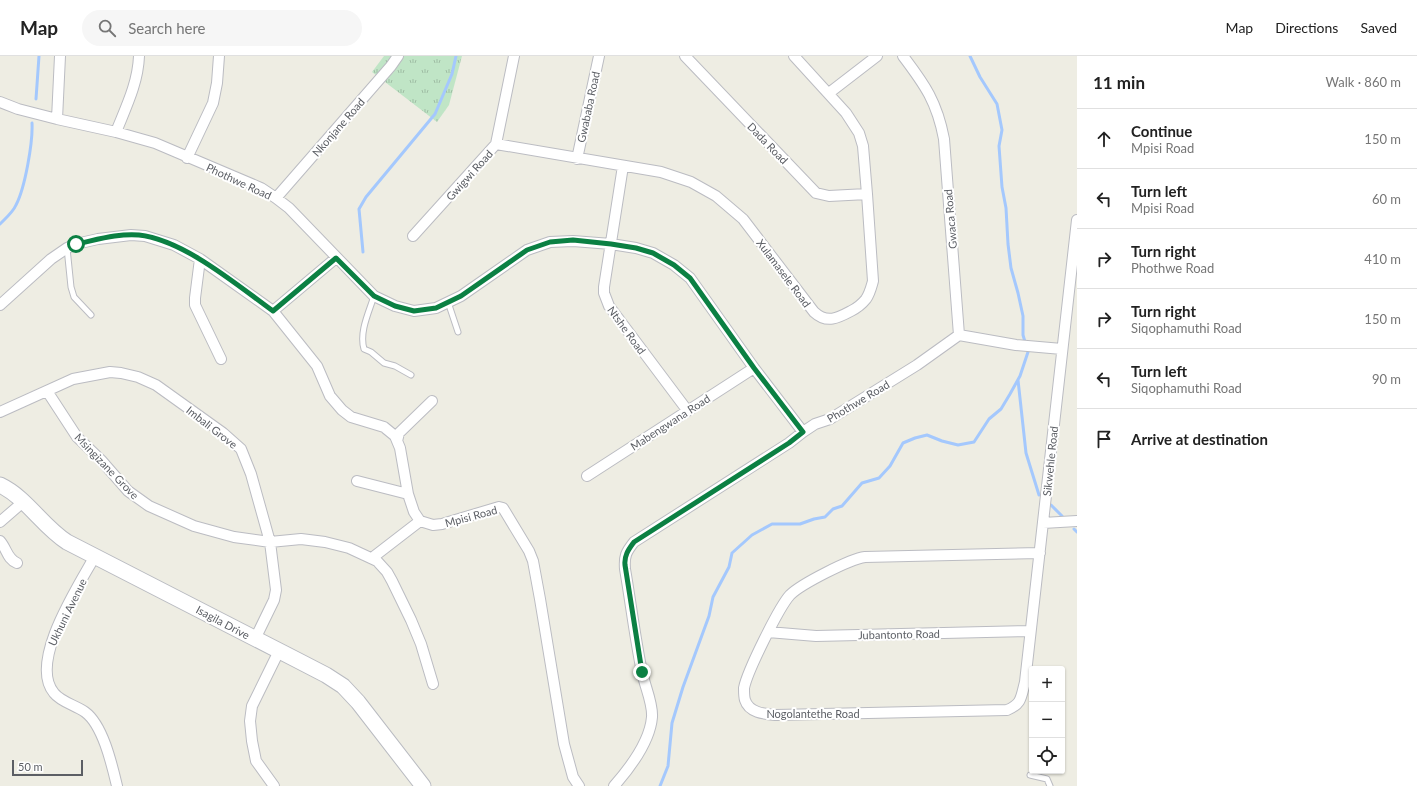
<!DOCTYPE html>
<html lang="en">
<head>
<meta charset="utf-8">
<style>
	body { margin:0; font-family:Lato,sans-serif; background:#f6f6f6; color:#222 }
	.controls { position:absolute; right:12px; bottom:12px; display:grid; overflow:hidden; border-radius:4px; box-shadow:0 1px 3px #0004 }
	.controls button { width:36px; height:36px; display:grid; place-items:center; padding:0; border:0; border-bottom:1px solid #e0e0e0; background:#fff; color:#222; font:20px sans-serif }
	.scale { position:absolute; left:12px; bottom:10px; width:71px; box-sizing:border-box; padding-left:4px; border:2px solid #5b5e64; border-top:0; font-size:11px; line-height:14px; white-space:nowrap; color:#5b5e64; -webkit-text-stroke:3px #fff; paint-order:stroke }
	.stop { position:absolute; width:12px; height:12px; margin:-9px; border:3px solid #0b8043; border-radius:50%; background:#fff }
	.stop.end { background:#0b8043; border-color:#fff; box-shadow:0 1px 4px #0008 }
	.list { margin:0; padding:0; list-style:none }
	h2 { display:flex; justify-content:space-between; align-items:center; height:52px; margin:0; padding:0 16px; font-size:17px }
	h2 small { font-size:13px; font-weight:400; color:#767676 }
	.list li { display:grid; grid-template-columns:26px 1fr auto; gap:12px; align-items:center; box-sizing:border-box; height:60px; padding:0 16px; border-top:1px solid #e0e0e0 }
	.list b { display:block; font-size:15px; white-space:nowrap }
	.list p { margin:0; font-size:13px; white-space:nowrap; color:#767676 }
	.list em { font-size:13px; font-style:normal; color:#767676 }
	.icon { flex:none; width:22px; height:22px; fill:none; stroke:currentColor; stroke-width:2; stroke-linecap:round; stroke-linejoin:round }
	.map { position:relative; flex:none; width:1077px; height:730px; overflow:hidden }
	header { display:flex; align-items:center; gap:24px; box-sizing:border-box; height:56px; padding:0 20px; background:#fff; border-bottom:1px solid #e0e0e0 }
	header strong { font-size:19px }
	nav { display:flex; gap:22px; margin-inline-start:auto; font-size:14px }
	.search { width:280px; height:36px; background:#f6f6f6; display:flex; align-items:center; gap:10px; box-sizing:border-box; padding:0 14px; border-radius:22px; color:#767676; font-size:15px }
	main { display:flex }
	aside { flex:1; background:#fff }
	.map>svg:first-child { display:block }
	.grass { fill:url(#grass-tufts) }
	.lines { fill:none; stroke-linecap:round; stroke-linejoin:round }
	.stream { stroke:#a4c8fd; stroke-width:3 }
	.lane-casing { stroke:#bbbcc2; stroke-width:7 }
	.street-casing { stroke:#bbbcc2; stroke-width:12 }
	.secondary-casing { stroke:#b9bbc1; stroke-width:17 }
	.lane { stroke:#fff; stroke-width:5 }
	.street { stroke:#fff; stroke-width:10 }
	.secondary { stroke:#fff; stroke-width:15 }
	.route { stroke:#0b8043; stroke-width:5 }
	.labels { text-anchor:middle; dominant-baseline:central; stroke-width:4; stroke-linejoin:round; paint-order:stroke }
	.street-label { font-size:11px; fill:#5b5e64; stroke:#fff }
</style>
</head>
<body>
<header>
<strong>Map</strong>
<div class="search"><svg class="icon" aria-label="search" viewBox="0 0 24 24"><circle cx="10" cy="10" r="6"/><path d="M15 15l6 6"/></svg>Search here</div>
<nav><a>Map</a><a>Directions</a><a>Saved</a></nav>
</header>
<main>
<div class="map">
<svg width="1077" height="730" viewBox="0 0 1077 730">
	<defs>
		<pattern id="grass-tufts" width="24" height="20" patternUnits="userSpaceOnUse"><rect width="24" height="20" fill="#c0e5c6"/><path d="M3 7l-1-3M5 7V3M7 7l1-3M15 17l-1-3M17 17v-4M19 17l1-3" fill="none" stroke="#9fbda4"/></pattern>
	</defs>
	<rect width="100%" height="100%" fill="#eeede3"/>
	<path class="grass" d="M384,0H462L449,49L437,66L372,16Z"/>
	<g class="lines">
		<path class="stream" d="M36,43L39,0
			M0,168C6,162 13,156 16,149C25,132 33,86 32,67
			M363,196L359,153L366,141L435,58L452,18L456,0
			M1018,324L1026,397L1039,439
			M1051,449L1062,460
			M1074,473L1077,476
			M660,730L668,710L672,667L683,631L709,560L713,541L729,511L732,497L752,479L772,468H800L814,463L825,461L833,453L842,450L862,427L879,422L890,410L903,387L915,382L927,379L942,385L958,389L974,386L989,363L1001,353L1010,338L1020,320L1028,296L1023,279V260L1018,237L1011,212L1008,188L1006,152L1002,131L999,90L1002,74L997,48L980,21L970,0"/>
		<g class="lane-casing">
			<path id="lane" d="M67,192L71,231L74,241L91,259
				M374,240C369,256 359,276 364,293L371,296L384,307L395,310L411,319
				M448,246L458,276
				M1030,719L1047,723L1050,730"/>
		</g>
		<g class="street-casing">
			<path id="street" d="M685,0L816,137L829,140L867,138
				M903,0C925,29 937,46 944,83L959,279
				M829,37L877,0
				M0,46L18,53L57,63L116,76L155,87L261,132L276,142L289,152L374,240L395,250L414,255L436,252L461,240L527,194L550,186L573,185L611,188L636,192L653,197L674,209L690,222L754,312L803,376L815,368L830,363L917,309L959,279
				M57,63L60,0
				M116,76C126,51 138,27 139,0
				M496,88L661,116L691,126L716,140L743,163L814,256C827,268 838,262 851,255C857,252 862,248 866,243C870,237 871,232 873,225L867,138L863,90L859,77L846,57L794,0
				M187,102L213,47L217,27L219,0
				M577,103L599,0
				M623,110L604,231V237L609,250L687,354
				M276,142L391,10L398,0
				M413,180L496,88L514,0
				M200,203L195,242V249L221,303
				M0,249L51,203L67,192L76,188L98,183L131,179L145,180L174,189L200,203L273,255L317,310L330,340L342,354L351,361L384,371L395,380L400,392L408,438L414,456L420,465L433,469L442,468L499,451L503,452L529,495L533,505L540,543L564,688L573,721L579,730
				M273,255L336,202
				M959,279L1016,289L1062,293
				M47,335L77,381L101,404L128,435L149,450L194,470L234,481L270,486L301,483L325,486L349,492L377,505L387,516L392,525L411,564L421,588L433,628
				M0,356L73,323L110,316L121,317L138,321L156,329L223,377L241,393L251,418L270,486L276,534L274,544L255,583
				M397,385L399,377L432,345
				M587,420L754,312
				M357,425L408,438
				M0,466L23,446
				M1043,467L1077,465
				M0,485C7,493 7,503 17,507
				M1040,497L865,501C850,503 801,528 790,539C779,551 747,616 744,632C744,636 744,641 745,644C749,657 765,658 776,659L1007,654C1022,648 1021,641 1025,626L1077,164
				M95,500C79,529 28,606 54,637C61,646 75,649 85,656C103,669 112,709 117,730
				M372,502L420,465
				M768,576L816,580L1030,575
				M274,730L256,705L252,685L250,665L252,650L279,595
				M614,730C629,713 650,685 652,661C653,647 645,631 642,616C635,582 631,548 625,513C624,500 626,496 634,486L789,387L803,376"/>
		</g>
		<g class="secondary-casing">
			<path id="secondary" d="M0,429C27,442 42,470 67,486L297,604L326,619L343,630L358,646L423,730"/>
		</g>
		<use href="#lane" class="lane"/>
		<use href="#street" class="street"/>
		<use href="#secondary" class="secondary"/>
	</g>
	<g class="lines">
		<path class="route" d="M76,188C96,184 119,177 139,179C184,184 237,229 273,255L336,202L374,240L395,250L414,255L436,252L461,240L527,194L550,186L573,184L611,188L636,192L653,197L674,209L690,222L754,312L803,376L789,387L634,486C629,493 624,499 625,509L642,616"/>
	</g>
	<g class="labels">
		<g class="street-label">
			<text transform="translate(588 51) rotate(-78)">Gwababa Road</text>
			<text transform="translate(338 71) rotate(-49)">Nkonjane Road</text>
			<text transform="translate(768 87) rotate(46)">Dada Road</text>
			<text transform="translate(469 119) rotate(-48)">Gwigwi Road</text>
			<text transform="translate(239 125) rotate(25)">Phothwe Road</text>
			<text transform="translate(950 163) rotate(-95)">Gwaca Road</text>
			<text transform="translate(784 217) rotate(53)">Xulamasele Road</text>
			<text transform="translate(627 274) rotate(54)">Ntshe Road</text>
			<text transform="translate(858 345) rotate(-31)">Phothwe Road</text>
			<text transform="translate(670 366) rotate(-33)">Mabengwana Road</text>
			<text transform="translate(212 371) rotate(38)">Imbali Grove</text>
			<text transform="translate(1050 405) rotate(-84)">Sikwehle Road</text>
			<text transform="translate(107 410) rotate(46)">Msingizane Grove</text>
			<text transform="translate(471 460) rotate(-15)">Mpisi Road</text>
			<text transform="translate(67 556) rotate(-64)">Ukhuni Avenue</text>
			<text transform="translate(223 566) rotate(28)">Isagila Drive</text>
			<text transform="translate(899 578) rotate(-1)">Jubantonto Road</text>
			<text x="813" y="657">Nogolantethe Road</text>
		</g>
	</g>
</svg>
<div class="controls">
<button>+</button>
<button>−</button>
<button><svg class="icon" aria-label="locate" viewBox="0 0 24 24"><circle cx="12" cy="12" r="6"/><path d="M12 2v4M12 18v4M2 12h4M18 12h4"/></svg></button>
</div>
<div class="scale">50 m</div>
<div class="stop" style="left:76px;top:188px"></div>
<div class="stop end" style="left:642px;top:616px"></div>
</div>
<aside>
<h2>11 min<small>Walk · 860 m</small></h2>
<ul class="list">
<li><svg class="icon" aria-label="ahead" viewBox="0 0 24 24"><path d="M12 20V5M6 11l6-6 6 6"/></svg><div><b>Continue</b><p>Mpisi Road</p></div><em>150 m</em></li>
<li><svg class="icon" aria-label="left" viewBox="0 0 24 24"><path d="M17 20v-9H6M10 6l-5 5 5 5"/></svg><div><b>Turn left</b><p>Mpisi Road</p></div><em>60 m</em></li>
<li><svg class="icon" aria-label="right" viewBox="0 0 24 24"><path d="M7 20v-9h11M14 6l5 5-5 5"/></svg><div><b>Turn right</b><p>Phothwe Road</p></div><em>410 m</em></li>
<li><svg class="icon" aria-label="right" viewBox="0 0 24 24"><path d="M7 20v-9h11M14 6l5 5-5 5"/></svg><div><b>Turn right</b><p>Siqophamuthi Road</p></div><em>150 m</em></li>
<li><svg class="icon" aria-label="left" viewBox="0 0 24 24"><path d="M17 20v-9H6M10 6l-5 5 5 5"/></svg><div><b>Turn left</b><p>Siqophamuthi Road</p></div><em>90 m</em></li>
<li><svg class="icon" aria-label="arrive" viewBox="0 0 24 24"><path d="M6 21V4h12l-3 4 3 4H6"/></svg><div><b>Arrive at destination</b></div></li>
</ul>
</aside>
</main>
</body>
</html>
